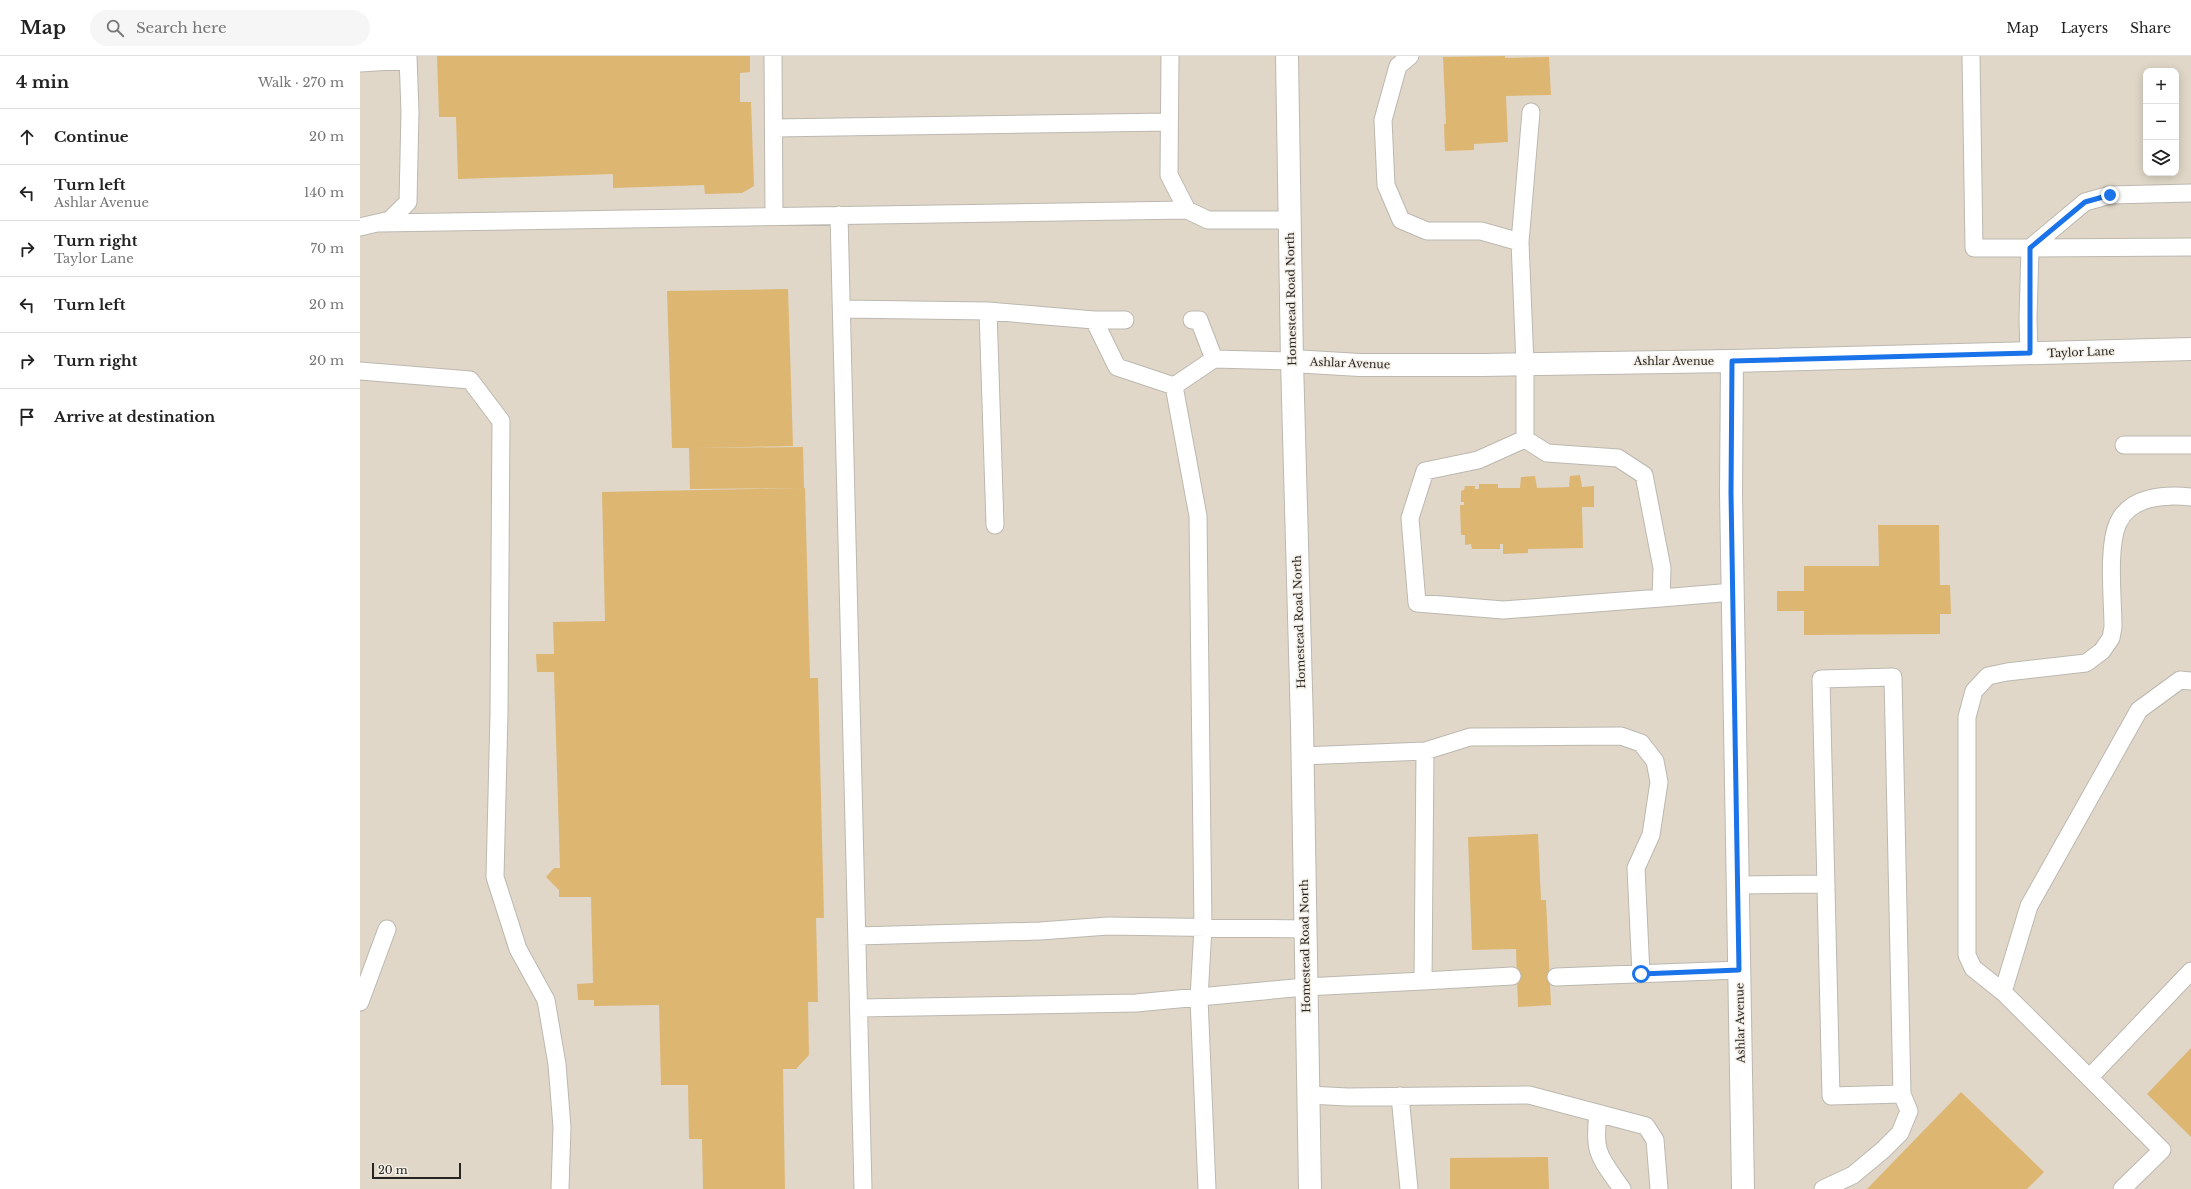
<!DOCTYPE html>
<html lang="en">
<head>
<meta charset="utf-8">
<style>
	body { margin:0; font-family:"Libre Baskerville",serif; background:#f6f6f6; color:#222 }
	.controls { position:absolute; right:12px; top:12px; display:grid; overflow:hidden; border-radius:8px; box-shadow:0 2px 10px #0003 }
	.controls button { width:36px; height:36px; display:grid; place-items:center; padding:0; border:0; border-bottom:1px solid #e0e0e0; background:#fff; color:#222; font:20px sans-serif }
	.scale { position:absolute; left:12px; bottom:10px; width:89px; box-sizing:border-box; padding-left:4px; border:2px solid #272522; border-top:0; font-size:11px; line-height:14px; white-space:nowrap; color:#272522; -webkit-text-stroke:3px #f3eee6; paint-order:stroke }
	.stop { position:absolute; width:12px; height:12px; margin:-9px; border:3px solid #1a73e8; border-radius:50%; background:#fff }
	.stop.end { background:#1a73e8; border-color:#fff; box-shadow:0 1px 4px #0008 }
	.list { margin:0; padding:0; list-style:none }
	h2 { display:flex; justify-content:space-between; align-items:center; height:52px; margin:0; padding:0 16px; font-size:17px }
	h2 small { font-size:13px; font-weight:400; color:#767676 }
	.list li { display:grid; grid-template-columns:26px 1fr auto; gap:12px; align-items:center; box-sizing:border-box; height:56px; padding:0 16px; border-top:1px solid #e0e0e0 }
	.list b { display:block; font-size:15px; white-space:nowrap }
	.list p { margin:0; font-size:13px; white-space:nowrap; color:#767676 }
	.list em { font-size:13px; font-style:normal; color:#767676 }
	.icon { flex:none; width:22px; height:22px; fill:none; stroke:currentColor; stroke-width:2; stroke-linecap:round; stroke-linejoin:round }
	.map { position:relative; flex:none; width:1831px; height:1133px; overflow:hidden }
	header { display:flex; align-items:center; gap:24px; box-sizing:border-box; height:56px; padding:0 20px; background:#fff; border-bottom:1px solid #e0e0e0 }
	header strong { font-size:19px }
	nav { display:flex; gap:22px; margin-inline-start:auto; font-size:14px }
	.search { width:280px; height:36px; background:#f6f6f6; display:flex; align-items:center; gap:10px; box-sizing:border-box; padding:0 14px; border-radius:22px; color:#767676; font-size:15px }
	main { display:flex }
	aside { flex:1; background:#fff }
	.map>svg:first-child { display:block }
	.built { fill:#e0d7c8; fill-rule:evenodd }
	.building { fill:#ddb672 }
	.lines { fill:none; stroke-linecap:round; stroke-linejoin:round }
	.service-casing { stroke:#bcb8b0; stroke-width:19 }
	.minor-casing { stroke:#bcb8b0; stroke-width:24 }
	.secondary-casing { stroke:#bcb8b0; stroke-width:24 }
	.service { stroke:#fff; stroke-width:17 }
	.minor { stroke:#fff; stroke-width:22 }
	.secondary { stroke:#fff; stroke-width:22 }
	.route { stroke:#1a73e8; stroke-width:5 }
	.labels { text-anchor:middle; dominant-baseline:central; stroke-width:3; stroke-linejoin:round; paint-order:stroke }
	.street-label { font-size:11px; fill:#272522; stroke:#f3eee6 }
</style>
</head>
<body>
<header>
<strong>Map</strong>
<div class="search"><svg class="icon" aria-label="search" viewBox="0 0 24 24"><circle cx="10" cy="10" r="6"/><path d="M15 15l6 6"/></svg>Search here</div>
<nav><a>Map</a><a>Layers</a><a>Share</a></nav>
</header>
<main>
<aside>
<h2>4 min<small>Walk · 270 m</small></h2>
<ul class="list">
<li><svg class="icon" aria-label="ahead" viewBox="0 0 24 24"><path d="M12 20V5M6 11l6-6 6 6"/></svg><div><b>Continue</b></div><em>20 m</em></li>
<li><svg class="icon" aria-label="left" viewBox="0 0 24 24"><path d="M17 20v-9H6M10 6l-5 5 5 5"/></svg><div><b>Turn left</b><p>Ashlar Avenue</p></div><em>140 m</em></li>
<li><svg class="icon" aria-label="right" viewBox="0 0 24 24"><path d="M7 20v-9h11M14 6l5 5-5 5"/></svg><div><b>Turn right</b><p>Taylor Lane</p></div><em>70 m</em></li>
<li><svg class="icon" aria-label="left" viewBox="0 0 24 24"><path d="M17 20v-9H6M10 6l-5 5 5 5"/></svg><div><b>Turn left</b></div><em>20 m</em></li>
<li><svg class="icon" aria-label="right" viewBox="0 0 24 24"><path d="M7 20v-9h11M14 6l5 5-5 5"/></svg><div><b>Turn right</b></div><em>20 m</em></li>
<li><svg class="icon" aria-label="arrive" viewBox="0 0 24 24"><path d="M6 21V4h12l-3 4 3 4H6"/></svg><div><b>Arrive at destination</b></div></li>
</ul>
</aside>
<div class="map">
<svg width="1831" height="1133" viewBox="0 0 1831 1133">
	<rect width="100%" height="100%" fill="#e6e1d9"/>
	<path class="built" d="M0,0H1831V1133H0ZM1786,15H1816V117H1786Z"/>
	<path class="building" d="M77,0H390V16L380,17V46H391L394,130L382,137L345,138L344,129L253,132V118L98,123L96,61H79Z
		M1145,0V2L1189,1L1191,39L1146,40L1148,86L1114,88V94L1085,95L1084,68H1086L1083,1Z
		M428,233L433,390L335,392L443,391L444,432L330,433L329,392H312L307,235Z
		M1220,419L1222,431L1234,430V451H1222L1223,492L1168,493V497L1143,498V488H1140V493H1112L1111,488L1105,489V479H1101L1100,449H1104V446H1101V435L1104,434L1105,430H1115V433H1119V428H1138V432H1160L1161,421L1175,420L1177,432L1209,431L1210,420Z
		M445,432L450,622H458L464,862H456L458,946H448L449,999L436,1013H423L425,1133H343L342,1083H329L328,1029H301L299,949L234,950V944H218L217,928L233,927L231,841H199V834L186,821L194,812H200L194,616H177L176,598H194L193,566L245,565L242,436Z
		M1518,469H1579L1580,529H1590L1591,558H1580V578L1444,579V555H1417V535H1444V510H1519Z
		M1178,778L1181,844H1186L1191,949L1158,951L1156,893L1112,894L1108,781Z
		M1831,992V1081L1787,1038Z
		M1601,1036L1684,1116L1667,1133H1507Z
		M1188,1101L1189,1133H1090V1102Z"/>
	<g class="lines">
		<g class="service-casing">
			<path id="service" d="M413,0L414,161
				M810,0L809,119L827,154
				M1050,0L1038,10L1023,64L1026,129L1041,164L1067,175H1121L1160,186L1165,308V383
				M1611,0L1614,192H1670L1668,263L1669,297
				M0,7L48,4
				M414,72L809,66
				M479,159L503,1133
				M20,167L827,154L848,164H930
				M0,171L30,164L48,146L50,56L48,0
				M1160,186L1171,56
				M1670,192L1725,146L1750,139L1831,137
				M1670,192L1831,191
				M482,253L628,255L734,264L757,311L814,330L854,303L932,305
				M628,255L635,469
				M734,264H765
				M832,264H839L854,303
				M0,315L110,324L141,365L139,657L135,821L158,893L186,944L197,1008L202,1071L200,1133
				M814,330L838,460L843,872L839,942L847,1133
				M1165,383L1187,397L1258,402L1284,419L1302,512L1301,542L1143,554L1057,547L1050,462L1065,415L1118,404Z
				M1764,389H1831
				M1301,542L1373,536
				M1533,621L1542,1038L1471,1040L1461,623Z
				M1065,695L1110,681L1261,680L1281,687L1295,705L1299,726L1291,779L1276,812L1281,918
				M1378,829L1466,828
				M497,880L680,875L748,870L945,873
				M1196,921L1379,914
				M1063,925L1152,920
				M1643,936L1613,912L1607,899V661L1614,635L1628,620L1647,616L1726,607L1742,595L1751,582L1753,571C1753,544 1747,491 1758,467C1770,440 1806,438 1831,441
				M0,946L27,873
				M499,952L776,947L945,931L1063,925L1065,695L942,700
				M1730,1021L1831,915
				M948,1039L988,1041L1169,1039L1286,1070L1295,1084L1299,1133
				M1040,1040L1049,1133
				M1238,1058C1233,1098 1240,1101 1262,1133
				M1463,1133L1493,1119L1523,1094L1540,1077L1549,1055L1542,1038
				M1762,1133L1802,1094L1643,936L1669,850L1779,654L1820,624L1831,625"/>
		</g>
		<g class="minor-casing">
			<path id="minor" d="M932,305L1000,309H1122L1372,305L1831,293
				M1372,305L1371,437L1383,1133"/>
		</g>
		<g class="secondary-casing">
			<path id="secondary" d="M927,0L932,305L942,669L950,1133"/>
		</g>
		<use href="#service" class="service"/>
		<use href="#minor" class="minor"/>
		<use href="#secondary" class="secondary"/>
	</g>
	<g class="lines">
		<path class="route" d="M1281,918L1379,914L1371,437L1372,305L1670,297V192L1725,146L1750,139"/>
	</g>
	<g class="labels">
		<g class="street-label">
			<text transform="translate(931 243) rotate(-91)">Homestead Road North</text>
			<text transform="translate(1721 296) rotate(-2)">Taylor Lane</text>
			<text x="1314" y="305">Ashlar Avenue</text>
			<text transform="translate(990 307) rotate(2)">Ashlar Avenue</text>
			<text transform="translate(939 566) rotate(-92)">Homestead Road North</text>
			<text transform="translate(945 890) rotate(-91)">Homestead Road North</text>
			<text transform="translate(1380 967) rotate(-91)">Ashlar Avenue</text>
		</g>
	</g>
</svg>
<div class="controls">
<button>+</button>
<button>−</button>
<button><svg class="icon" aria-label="layers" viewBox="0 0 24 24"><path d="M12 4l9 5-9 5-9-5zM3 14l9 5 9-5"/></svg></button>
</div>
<div class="scale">20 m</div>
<div class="stop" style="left:1281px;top:918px"></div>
<div class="stop end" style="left:1750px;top:139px"></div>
</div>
</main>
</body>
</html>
